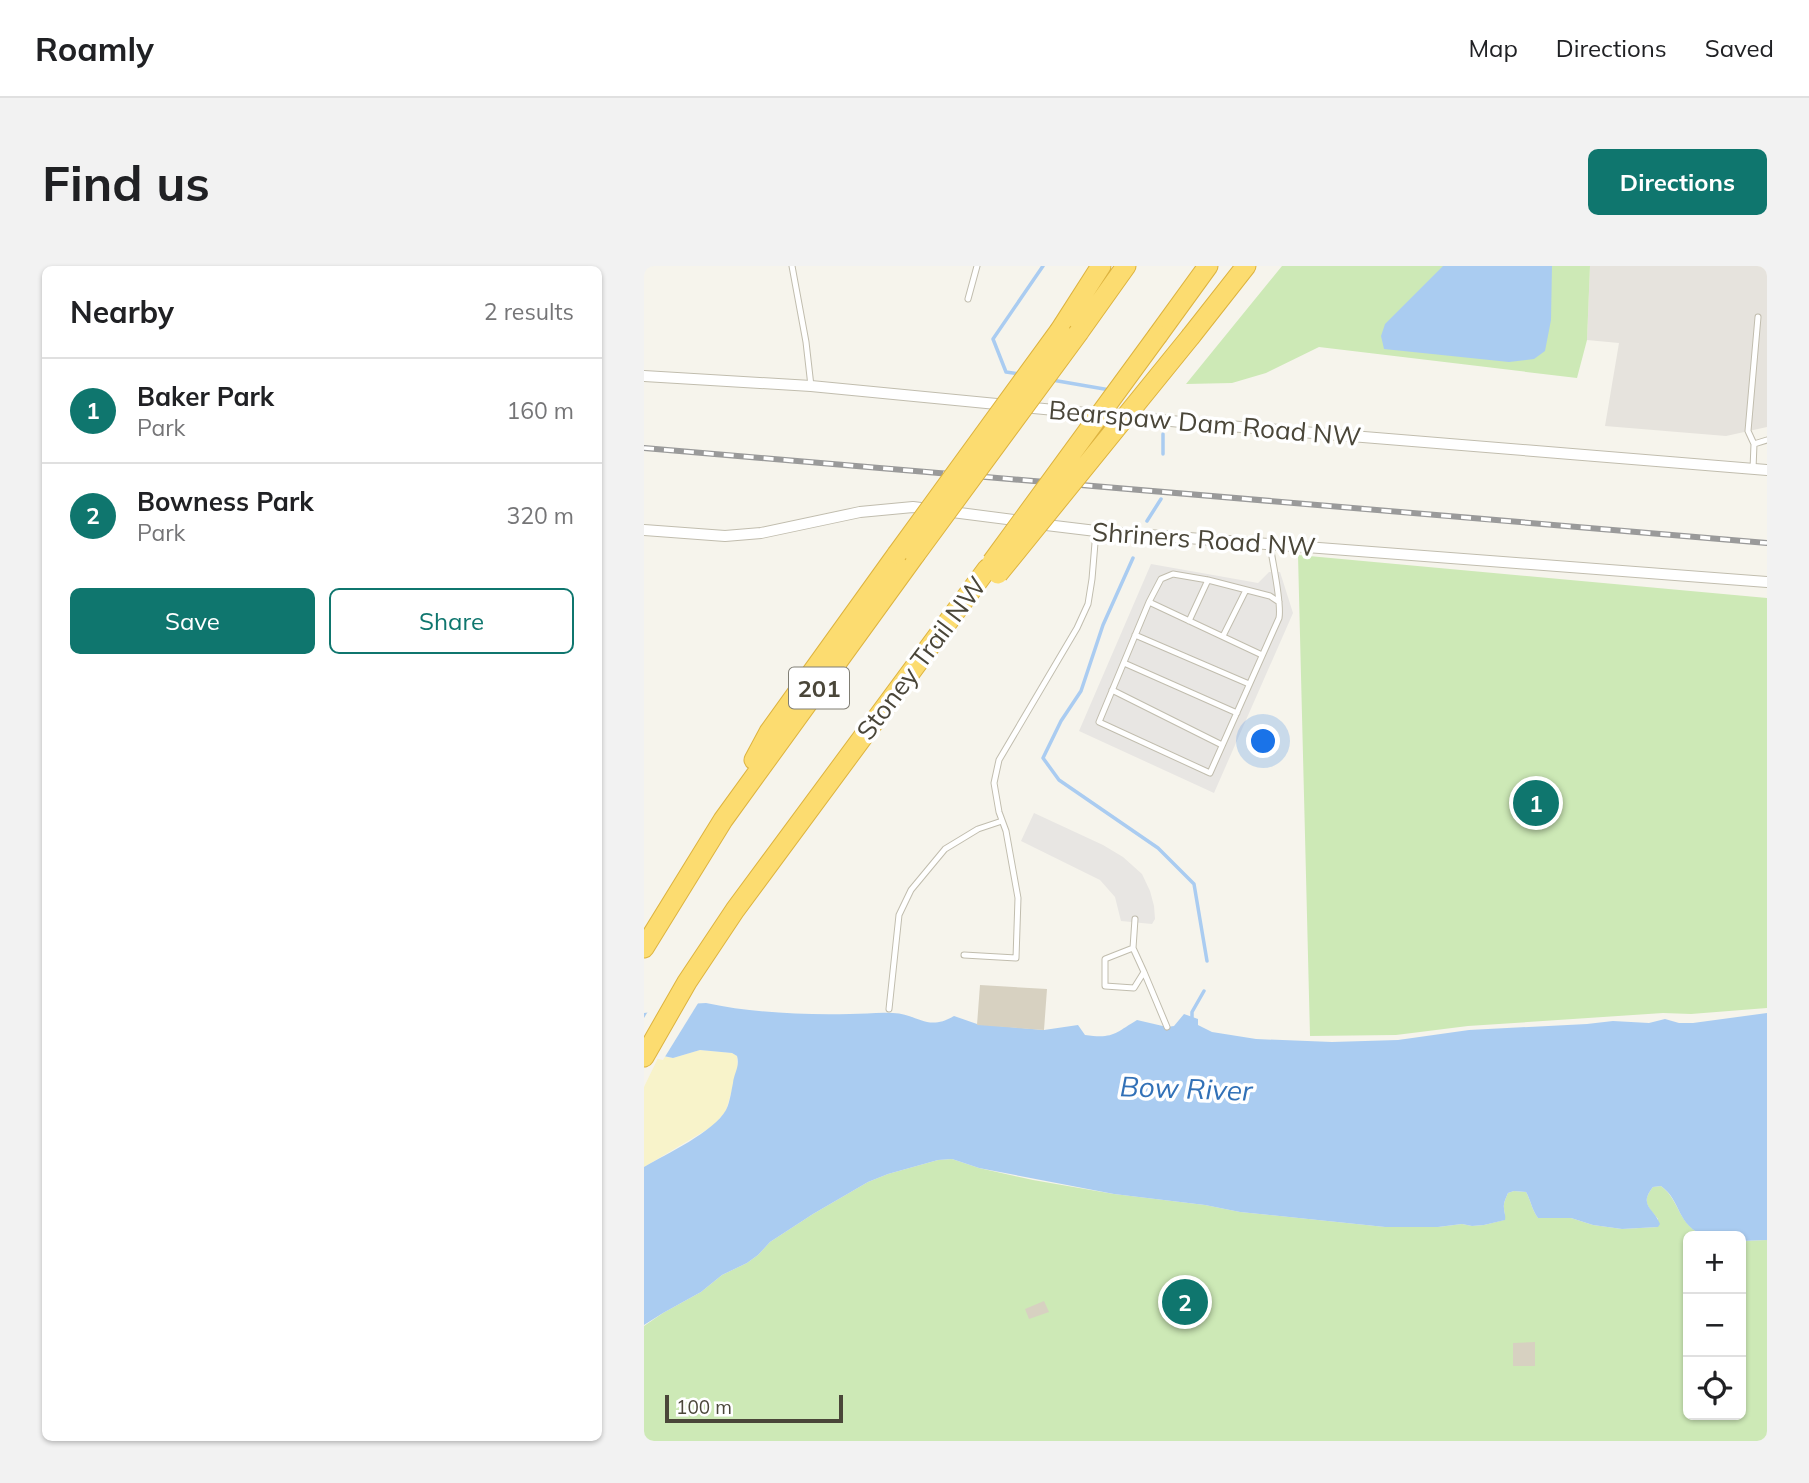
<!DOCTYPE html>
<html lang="en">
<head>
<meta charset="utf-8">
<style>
	body { margin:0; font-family:Mulish,sans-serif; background:#f2f2f2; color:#202124 }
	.controls { position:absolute; right:21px; bottom:21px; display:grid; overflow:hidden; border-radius:10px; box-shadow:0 2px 5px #0004 }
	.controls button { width:63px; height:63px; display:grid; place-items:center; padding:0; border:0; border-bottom:2px solid #e0e0e0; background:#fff; color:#202124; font:35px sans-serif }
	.scale { position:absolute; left:21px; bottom:18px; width:178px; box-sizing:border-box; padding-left:7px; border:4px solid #4a4639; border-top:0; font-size:19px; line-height:24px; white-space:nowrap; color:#4a4639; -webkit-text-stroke:5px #fff; paint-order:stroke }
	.you { position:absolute; left:620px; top:476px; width:24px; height:24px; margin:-18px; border:5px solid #fff; border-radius:50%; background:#1a73e8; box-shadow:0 0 0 10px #1a73e833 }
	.badge { display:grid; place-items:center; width:46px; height:46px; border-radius:50%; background:#0f766e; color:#fff; font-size:23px; font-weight:700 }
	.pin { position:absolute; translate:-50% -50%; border:4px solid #fff; box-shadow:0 2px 7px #0006 }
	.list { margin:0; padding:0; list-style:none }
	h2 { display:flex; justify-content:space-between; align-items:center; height:91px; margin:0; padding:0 28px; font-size:30px }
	h2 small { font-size:23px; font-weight:400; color:#757577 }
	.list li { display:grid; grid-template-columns:46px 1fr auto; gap:21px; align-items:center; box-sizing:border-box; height:105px; padding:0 28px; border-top:2px solid #e0e0e0 }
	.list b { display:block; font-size:26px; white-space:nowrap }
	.list p { margin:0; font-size:23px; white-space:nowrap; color:#757577 }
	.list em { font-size:23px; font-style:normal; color:#757577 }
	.actions { display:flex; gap:14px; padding:21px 28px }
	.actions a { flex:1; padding:16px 0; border:2px solid #0f766e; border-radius:10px; text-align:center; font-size:24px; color:#0f766e }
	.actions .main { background:#0f766e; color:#fff }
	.icon { flex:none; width:38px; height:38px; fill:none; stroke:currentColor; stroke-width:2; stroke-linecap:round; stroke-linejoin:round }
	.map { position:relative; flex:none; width:1123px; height:1175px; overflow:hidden; border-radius:10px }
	header { display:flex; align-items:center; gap:42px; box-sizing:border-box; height:98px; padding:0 35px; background:#fff; border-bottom:2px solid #e0e0e0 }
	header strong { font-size:33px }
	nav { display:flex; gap:38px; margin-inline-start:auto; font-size:24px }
	.intro { display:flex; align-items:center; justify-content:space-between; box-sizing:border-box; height:168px; padding:0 42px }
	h1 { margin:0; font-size:49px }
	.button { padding:18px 32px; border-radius:10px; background:#0f766e; color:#fff; font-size:24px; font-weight:700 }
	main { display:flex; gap:42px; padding:0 42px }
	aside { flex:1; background:#fff; border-radius:10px; box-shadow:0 2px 5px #0004 }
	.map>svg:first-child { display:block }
	.industrial { fill:#e6e3dd }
	.green { fill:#cde9b6 }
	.sand { fill:#f8f3ca }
	.parking { fill:#e8e6e3 }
	.water { fill:#aaccf1 }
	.pier { fill:#f6f4ec }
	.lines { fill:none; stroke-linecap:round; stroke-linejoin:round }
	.stream { stroke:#aaccf1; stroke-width:3.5 }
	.building { fill:#d7d1c1 }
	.service-casing { stroke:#c1bdae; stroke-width:7 }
	.minor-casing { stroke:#c1bdae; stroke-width:12 }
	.motorway-casing { stroke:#ddb33f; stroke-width:21 }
	.service { stroke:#fff; stroke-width:5 }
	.minor { stroke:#fff; stroke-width:10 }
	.motorway { stroke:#fcdc70; stroke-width:19 }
	.rail-casing { stroke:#9a9a9a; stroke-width:6 }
	.rail { stroke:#fff; stroke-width:3.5; stroke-dasharray:10; stroke-linecap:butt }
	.motorway-bridge-casing { stroke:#ddb33f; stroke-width:21; stroke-linecap:butt }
	.motorway-bridge { stroke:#fcdc70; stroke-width:19 }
	.labels { text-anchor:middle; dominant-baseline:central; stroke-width:7; stroke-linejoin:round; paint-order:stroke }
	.shield { fill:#fff; stroke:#807e74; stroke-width:2 }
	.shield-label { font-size:24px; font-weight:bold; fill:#4a4639 }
	.street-label { font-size:26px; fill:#4a4639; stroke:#fff }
	.water-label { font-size:28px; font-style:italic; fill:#3271b7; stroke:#fff }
</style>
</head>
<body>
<header>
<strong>Roamly</strong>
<nav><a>Map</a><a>Directions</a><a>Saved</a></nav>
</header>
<div class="intro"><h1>Find us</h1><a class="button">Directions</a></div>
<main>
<aside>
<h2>Nearby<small>2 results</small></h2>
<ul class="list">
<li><span class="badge">1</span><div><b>Baker Park</b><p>Park</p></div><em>160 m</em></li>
<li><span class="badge">2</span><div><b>Bowness Park</b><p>Park</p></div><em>320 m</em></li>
</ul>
<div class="actions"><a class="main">Save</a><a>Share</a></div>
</aside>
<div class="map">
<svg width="1123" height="1175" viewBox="0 0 1123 1175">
	<rect width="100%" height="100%" fill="#f6f4ec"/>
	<path class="industrial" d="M946,0H1123V161L1082,170L961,160L975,77L943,74Z"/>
	<path class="green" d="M638,0H946L943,74L933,112L675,81L622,107L588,117L542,118Z
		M654,289L1123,332V742L1047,748L1019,747L824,760L752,769L666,770Z
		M308,893L335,902L389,914L470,928L561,939L596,946L741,961H794L818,958L828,960L840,959L860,954C862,949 860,947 860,942C859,937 862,932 864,927L870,925L882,926C887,935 888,944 894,952H927L949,959L978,963L1014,961V953C1004,941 997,936 1009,921L1017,920C1037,935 1033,960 1062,970H1044V1149H1097V975L1123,974V1175H0V1060L19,1047L57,1026L78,1009L103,997L114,989L126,976L169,948L224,916L244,908L294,894Z"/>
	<path class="sand" d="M56,784L88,787L93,790L94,802L82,845L69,860L0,901V821L15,790L29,792Z"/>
	<path class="parking" d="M507,298L614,317L625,306H636L649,347L570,527L435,465Z
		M390,547L459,579L479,591L498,608L506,625L510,640L511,653L508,658L477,655L471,631L456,614L377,575Z"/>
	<path class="water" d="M799,0H908L907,54L901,85L890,93L865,96L740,83L737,70L741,58Z
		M62,737C109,747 158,749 206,748C220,748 235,746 249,747C274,748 283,766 310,750L333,758L400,764L434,759L441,769C470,773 471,767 493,754L523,761L530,760L540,748L554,753V759L568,766L612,773L688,776L754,774L825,764L943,758L969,755L1005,757L1021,753L1035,757H1049L1123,747V974L1097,975V970H1062C1032,960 1038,935 1017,920L1009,921C994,940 1010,942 1016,958L1014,961L978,963L949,959L927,952H894C888,944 887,935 882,926L870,925L864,927C862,932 859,937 860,942C860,947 862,949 861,954L840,959L828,960L818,958L794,961H741L596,946L561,939L470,928L335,902L308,893L294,894L244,908L224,916L169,948L126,976L114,989L103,997L78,1009L57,1026L19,1047L0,1059V901C22,888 70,866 82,844C86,836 87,826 89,817C90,807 96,801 93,790L88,787L56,784L29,792L0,786V747L8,746L26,739Z"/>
	<path class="pier" d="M56,734L19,794L0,790V752L6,742L26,736Z"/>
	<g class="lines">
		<path class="stream" d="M376,108L362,106L349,73L399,0
			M408,114L466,124
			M519,168V188
			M503,255L517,233
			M489,292L459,359L437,425L417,455L399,492L415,514L514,582L550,618L563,695
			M548,755V746L560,725"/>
	</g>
	<path class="building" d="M336,719L403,723L400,764L333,759Z
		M400,1035L405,1046L385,1053L381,1043Z
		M891,1076V1100H869V1077Z"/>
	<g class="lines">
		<g class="service-casing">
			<path id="service" d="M148,0L162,76L167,120
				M324,33L333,0
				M1110,178L1104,165L1114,51
				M1109,203L1110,178L1123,174
				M626,278C628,295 638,336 635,352L566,507L455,456L505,336L517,313L529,308L564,314L626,330L635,336
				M505,336L618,389
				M545,355L564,314
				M491,369L605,418
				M579,370L602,324
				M480,397L593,447
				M468,424L578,479
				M489,682L500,706L490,722L461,720V693L489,682L491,653
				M320,689L372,692L374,632L362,565L355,546L350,517L355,494L433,362L444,338L448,313L452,265
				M500,706L523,761
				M245,743L255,649L267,624L301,583L334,563L358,555"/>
		</g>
		<g class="minor-casing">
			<path id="minor" d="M0,110L167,120L363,139
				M379,141L548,157L1123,204
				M394,258L452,265L1123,316
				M0,264L81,270L117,267L216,246L269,241L378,255"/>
		</g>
		<g class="motorway-casing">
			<path id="motorway" d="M416,64L457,0
				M435,66L482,0
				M514,69L564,0
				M547,70L602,0
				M110,494L125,466L253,288
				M0,682L79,554L271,289
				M0,791L43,716L91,644L343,303"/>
		</g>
		<use href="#service" class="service"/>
		<use href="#minor" class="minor"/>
		<use href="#motorway" class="motorway"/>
		<g class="rail-casing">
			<path id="rail" d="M0,182L1123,277"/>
		</g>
		<use href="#rail" class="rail"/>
		<g class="motorway-bridge-casing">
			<path id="motorway-bridge" d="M253,288L416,64
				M271,289L435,66
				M348,296L514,69
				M354,308L547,70"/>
		</g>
		<use href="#motorway-bridge" class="motorway-bridge"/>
	</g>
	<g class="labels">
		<rect class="shield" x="145" y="401.5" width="60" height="41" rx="5"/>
		<g class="shield-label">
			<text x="175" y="422">201</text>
		</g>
		<g class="street-label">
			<text transform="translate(561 157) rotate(5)">Bearspaw Dam Road NW</text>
			<text transform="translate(560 273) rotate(4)">Shriners Road NW</text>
			<text transform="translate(277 392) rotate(-53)">Stoney Trail NW</text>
		</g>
		<g class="water-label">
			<text transform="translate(542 822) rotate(2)">Bow River</text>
		</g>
	</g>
</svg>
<div class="controls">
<button>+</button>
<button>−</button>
<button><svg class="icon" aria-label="locate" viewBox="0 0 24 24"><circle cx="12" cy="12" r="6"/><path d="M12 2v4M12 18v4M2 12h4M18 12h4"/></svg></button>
</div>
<div class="scale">100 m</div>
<div class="you"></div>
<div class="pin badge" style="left:892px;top:537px">1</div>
<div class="pin badge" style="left:541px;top:1036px">2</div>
</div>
</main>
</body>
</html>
